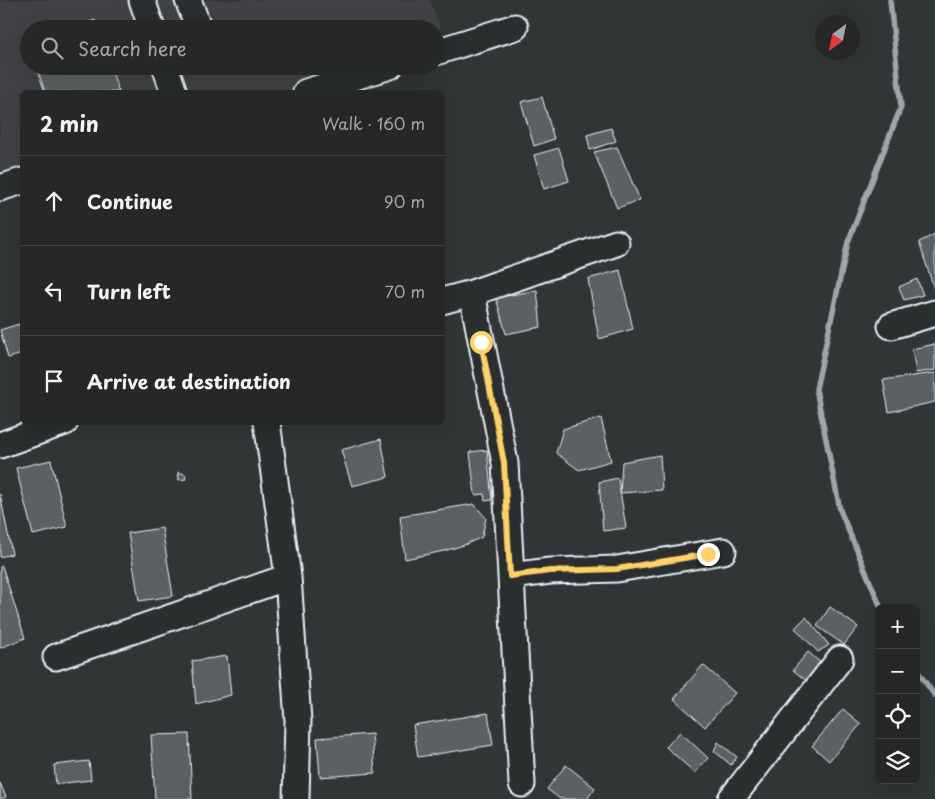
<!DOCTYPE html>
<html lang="en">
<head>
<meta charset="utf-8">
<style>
	body { margin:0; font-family:"Playpen Sans",sans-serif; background:#323434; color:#f1f3f6 }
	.controls { position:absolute; right:15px; bottom:15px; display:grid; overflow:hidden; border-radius:8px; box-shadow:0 5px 20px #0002 }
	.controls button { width:45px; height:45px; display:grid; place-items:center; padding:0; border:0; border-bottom:1px solid #424445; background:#262828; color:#f1f3f6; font:25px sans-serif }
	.compass { position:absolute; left:815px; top:15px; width:45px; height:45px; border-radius:50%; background:#262828; box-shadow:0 5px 20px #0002; rotate:213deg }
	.stop { position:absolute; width:15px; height:15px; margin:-11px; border:4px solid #ffd166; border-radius:50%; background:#fff }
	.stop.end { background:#ffd166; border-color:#fff; box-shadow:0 1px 5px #0008 }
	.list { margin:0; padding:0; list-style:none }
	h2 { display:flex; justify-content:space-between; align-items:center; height:65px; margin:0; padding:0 20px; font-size:21px }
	h2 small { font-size:16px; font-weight:400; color:#a4a6a8 }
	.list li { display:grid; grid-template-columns:32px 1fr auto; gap:15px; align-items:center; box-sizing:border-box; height:90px; padding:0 20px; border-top:1px solid #424445 }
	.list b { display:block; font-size:19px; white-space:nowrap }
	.list em { font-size:16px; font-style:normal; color:#a4a6a8 }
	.icon { flex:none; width:28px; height:28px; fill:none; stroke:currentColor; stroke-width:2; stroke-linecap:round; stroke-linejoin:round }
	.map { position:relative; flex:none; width:935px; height:799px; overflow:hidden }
	.search { position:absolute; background:#262828; box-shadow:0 5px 20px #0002; left:20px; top:20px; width:425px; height:55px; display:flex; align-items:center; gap:12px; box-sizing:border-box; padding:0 18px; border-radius:28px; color:#a4a6a8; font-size:19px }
	.panel { position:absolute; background:#262828; box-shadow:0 5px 20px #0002; left:20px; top:90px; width:425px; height:335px; border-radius:8px }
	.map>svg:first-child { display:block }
	.built { fill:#3f4244 }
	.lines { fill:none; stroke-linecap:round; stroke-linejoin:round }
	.stream { stroke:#9fa5aa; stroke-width:5.5 }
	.building { fill:#5c6063; stroke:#e8f1f8 }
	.minor-casing { stroke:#e8f1f8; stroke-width:29 }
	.minor { stroke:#2a2d2e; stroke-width:25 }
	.route { stroke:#ffd166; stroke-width:6 }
</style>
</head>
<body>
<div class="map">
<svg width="935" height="799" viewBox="0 0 935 799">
	<rect width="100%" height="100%" fill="#323536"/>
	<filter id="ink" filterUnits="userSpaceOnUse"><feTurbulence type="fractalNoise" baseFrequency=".02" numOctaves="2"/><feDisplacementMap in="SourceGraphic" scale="10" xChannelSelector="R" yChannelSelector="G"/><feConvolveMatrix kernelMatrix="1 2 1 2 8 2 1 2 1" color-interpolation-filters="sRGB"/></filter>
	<g filter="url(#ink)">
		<path class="built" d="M0,0H430L444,39L436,42V29H29V66H363L286,92H22V182L0,189Z"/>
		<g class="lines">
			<path class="stream" d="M881,608L840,510L816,389L848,242L901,107L890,0
				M916,669L935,696"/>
		</g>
		<path class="building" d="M95,20L98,29H69Z
			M36,66H110L119,92H45Z
			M542,97L554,139L534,146L521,102Z
			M611,128L616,141L590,150L587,135Z
			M617,147L640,200L617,208L594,152Z
			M559,148L569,181L544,189L534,155Z
			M935,234V292L919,242Z
			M620,270L633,329L599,339L588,279Z
			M917,279L923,295L904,300L899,287Z
			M537,290L541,327L506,334L496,298Z
			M19,324L22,338V354L8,358L0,330Z
			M935,344V370L916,373L912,349Z
			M935,373V402L889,412L883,380Z
			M601,418L611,461L579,470L556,453L563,429Z
			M381,439L388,477L352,486L341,450Z
			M487,450L492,500L485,501L484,494L475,495L470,452Z
			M660,455L662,490L620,493L622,462Z
			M51,460L67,527L33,535L16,468Z
			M178,472L185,474L186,479L179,480Z
			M618,478L626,528L603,531L599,482Z
			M0,494L12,554L0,557Z
			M474,504L486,518L482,537L464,545L444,551L405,559L400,516Z
			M162,528L173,596L139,601L128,533Z
			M2,566L25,638L0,648V567Z
			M830,607L858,627L844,645L817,626Z
			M806,617L829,645L818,652L795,628Z
			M808,652L823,665L809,683L793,670Z
			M227,656L231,695L196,704L192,661Z
			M703,665L735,693L705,727L674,699Z
			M843,709L861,724L829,761L812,746Z
			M488,713L493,745L418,757L413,725Z
			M680,732L708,758L695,773L666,747Z
			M189,734L192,799H155L151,735Z
			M372,734L375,773L320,777L317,738Z
			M718,742L737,757L731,765L714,751Z
			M89,761L91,780L56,784L54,765Z
			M566,765L595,788L587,799H560L547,789Z
			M0,783L6,797L1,799H0Z"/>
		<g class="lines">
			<g class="minor-casing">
				<path id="minor" d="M142,0L152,29
					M188,0L199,29
					M436,52L515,27
					M165,66L174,92
					M306,92L390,66
					M0,188L22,181
					M472,293L505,463L522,784
					M442,301L472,293L616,243
					M891,326L935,313
					M267,422L288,577L298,721L296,799
					M0,445L65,422
					M511,576L550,571L617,569L723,551
					M56,657L288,577
					M731,799L840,659"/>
			</g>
			<use href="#minor" class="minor"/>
		</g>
	</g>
	<g class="lines" filter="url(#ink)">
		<path class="route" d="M481,342L504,463L510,576L550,571L617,569L708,554"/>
	</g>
</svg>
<div class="controls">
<button>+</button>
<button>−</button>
<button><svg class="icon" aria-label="locate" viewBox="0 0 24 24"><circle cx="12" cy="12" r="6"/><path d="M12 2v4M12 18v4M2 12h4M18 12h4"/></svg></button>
<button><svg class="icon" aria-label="layers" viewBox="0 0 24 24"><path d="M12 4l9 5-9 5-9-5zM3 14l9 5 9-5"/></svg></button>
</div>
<svg class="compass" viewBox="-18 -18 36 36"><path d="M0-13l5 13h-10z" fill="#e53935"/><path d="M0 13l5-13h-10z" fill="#a4a6a8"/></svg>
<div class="stop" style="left:481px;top:342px"></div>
<div class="stop end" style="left:708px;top:554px"></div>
<div class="search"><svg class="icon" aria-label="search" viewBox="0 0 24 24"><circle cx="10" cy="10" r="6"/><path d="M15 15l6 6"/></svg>Search here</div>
<section class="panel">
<h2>2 min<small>Walk · 160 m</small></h2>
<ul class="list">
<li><svg class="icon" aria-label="ahead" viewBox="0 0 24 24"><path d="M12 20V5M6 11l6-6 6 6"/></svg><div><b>Continue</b></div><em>90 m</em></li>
<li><svg class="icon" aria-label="left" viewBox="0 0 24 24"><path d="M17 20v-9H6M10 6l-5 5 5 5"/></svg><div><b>Turn left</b></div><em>70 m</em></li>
<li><svg class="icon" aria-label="arrive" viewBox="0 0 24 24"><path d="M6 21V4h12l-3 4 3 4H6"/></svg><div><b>Arrive at destination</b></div></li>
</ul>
</section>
</div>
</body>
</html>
